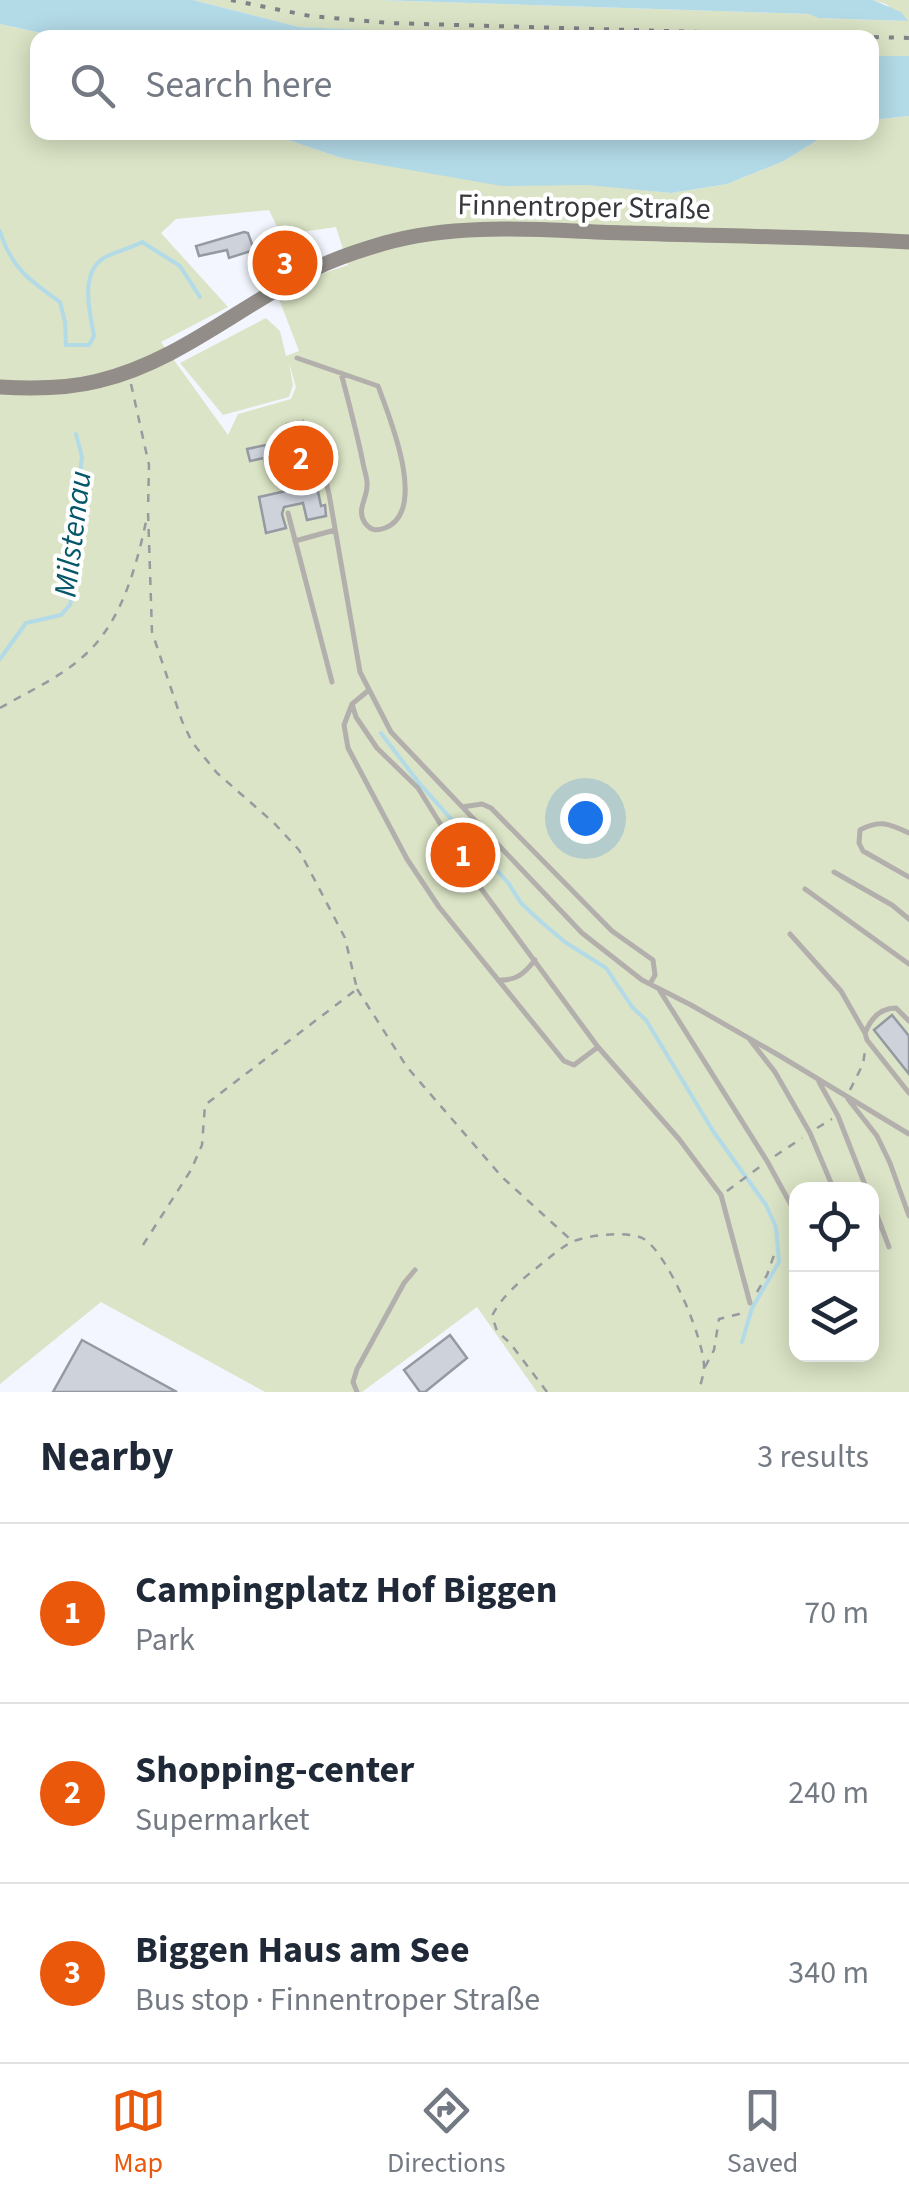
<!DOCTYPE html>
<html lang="en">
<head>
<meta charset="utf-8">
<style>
	body { margin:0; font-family:"Source Sans 3",sans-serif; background:#f2f2f3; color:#1f2937 }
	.controls { position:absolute; right:30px; bottom:30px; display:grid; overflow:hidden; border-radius:20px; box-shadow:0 5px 25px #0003 }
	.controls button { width:90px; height:90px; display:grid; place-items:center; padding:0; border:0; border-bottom:2px solid #e0e1e3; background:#fff; color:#1f2937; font:50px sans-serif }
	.you { position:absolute; left:585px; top:818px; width:35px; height:35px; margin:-25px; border:8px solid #fff; border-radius:50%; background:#1a73e8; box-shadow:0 0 0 15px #1a73e833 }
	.badge { display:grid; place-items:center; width:65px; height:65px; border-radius:50%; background:#ea580c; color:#fff; font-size:32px; font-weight:700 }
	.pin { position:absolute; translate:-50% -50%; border:5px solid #fff; box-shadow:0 2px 10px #0006 }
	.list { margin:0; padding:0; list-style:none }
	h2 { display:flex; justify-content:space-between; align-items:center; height:130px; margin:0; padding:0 40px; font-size:42px }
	h2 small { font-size:32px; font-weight:400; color:#747a83 }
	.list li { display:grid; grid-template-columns:65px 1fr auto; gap:30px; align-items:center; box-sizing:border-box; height:180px; padding:0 40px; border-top:2px solid #e0e1e3 }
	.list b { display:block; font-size:38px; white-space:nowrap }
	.list p { margin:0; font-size:32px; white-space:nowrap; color:#747a83 }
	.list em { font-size:32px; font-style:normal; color:#747a83 }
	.icon { flex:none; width:55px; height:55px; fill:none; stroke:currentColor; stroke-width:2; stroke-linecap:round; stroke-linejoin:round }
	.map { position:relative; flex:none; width:909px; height:1392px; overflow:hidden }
	.search { position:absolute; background:#fff; box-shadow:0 5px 25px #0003; left:30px; right:30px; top:30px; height:110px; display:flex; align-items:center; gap:25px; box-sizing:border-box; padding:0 35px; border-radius:20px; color:#747a83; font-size:38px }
	.sheet { height:670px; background:#fff }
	nav { display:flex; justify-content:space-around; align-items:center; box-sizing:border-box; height:140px; border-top:2px solid #e0e1e3; background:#fff; font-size:28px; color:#747a83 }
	nav a { display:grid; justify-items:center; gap:5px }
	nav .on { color:#ea580c }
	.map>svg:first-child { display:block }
	.green { fill:#dbe4c6; fill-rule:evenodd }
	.water { fill:#b3dae7 }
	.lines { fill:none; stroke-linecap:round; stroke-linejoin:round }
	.stream { stroke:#b3dae7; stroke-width:4 }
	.building { fill:#cdd2db; stroke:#9599a2; stroke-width:2.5 }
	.path { stroke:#989aa0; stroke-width:2.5; stroke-dasharray:8 8; stroke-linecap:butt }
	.lane { stroke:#b3afac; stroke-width:5 }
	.secondary { stroke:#928d88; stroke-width:15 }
	.rail { stroke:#808287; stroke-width:4; stroke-dasharray:5 10; stroke-linecap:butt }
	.labels { text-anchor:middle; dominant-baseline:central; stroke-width:8; stroke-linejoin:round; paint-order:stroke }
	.street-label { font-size:30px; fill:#37383c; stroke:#fff }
	.water-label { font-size:32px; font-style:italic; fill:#06576a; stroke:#fff }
</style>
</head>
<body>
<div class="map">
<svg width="909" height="1392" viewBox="0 0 909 1392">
	<rect width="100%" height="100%" fill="#f3f6fe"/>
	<path class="green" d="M193,0H376L810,14L818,18L906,21L886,4L873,0H909V56H872V38H521L299,27Z
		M0,24L59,37L38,38V132L268,133L341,158L671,193L727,184L784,161L829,133L872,132V120L909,116V1392H537L477,1307L362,1392H265L101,1302L0,1384ZM269,210L281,235L336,227L348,265L315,276L279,299L299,351L286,356L280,331L266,318L180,363L223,415L289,397L293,385L289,363L296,387L291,399L238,414L228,435L161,342L228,307L161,233L176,219ZM796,1190H872V1354H796Z"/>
	<path class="water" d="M0,0H193L299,27L521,37H59L0,24Z
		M376,0H873L901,12L908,21L818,18L809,14Z
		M872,56H909V116L872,120Z
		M268,133H829L784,161L727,184L671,193L587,185L502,186L341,158Z"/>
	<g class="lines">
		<path class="stream" d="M0,231C11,268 30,281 60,302L65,322L66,345H89L94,336C90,313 79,273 104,258C115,251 130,249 142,242L180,266L200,297
			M0,659L26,623L61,615L70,605L74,589L71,553L82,457L76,434
			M381,733L419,783L509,884L521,903L539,920L565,942L606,968L633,1008L646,1020L713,1131L766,1205L776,1227L779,1262L752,1308L742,1342"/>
	</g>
	<path class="building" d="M244,232L248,233L254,250L229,258L227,250L199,256L196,246Z
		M303,421L321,506L325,505L326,516L307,520L303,503L284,507L282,514L286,528L266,533L259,497L286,491L281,466L267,469L264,458L250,461L247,449L290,440L287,424Z
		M892,1015L909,1036V1074L874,1030Z
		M450,1335L467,1358L425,1392H420L404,1370Z
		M82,1340L177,1392H53Z"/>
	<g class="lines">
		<path class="path" d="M131,384L149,465L148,509
			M0,708C29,691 62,677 87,653C123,619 137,564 147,517
			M357,989L407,1067L502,1177L571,1240
			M850,1090L863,1064L865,1051
			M817,1128L832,1119
			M775,1156L802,1138
			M727,1191L761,1166
			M143,1245L191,1170L202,1145L205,1105L357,989L345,938L299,850L274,823L217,773L192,742L182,721L152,632L148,511
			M757,1292L767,1275L774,1255
			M705,1367L714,1350L719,1319L739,1314L743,1310
			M547,1392L510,1343L497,1331L492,1316C501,1297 522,1279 539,1266C549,1258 559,1249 570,1243C584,1235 630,1230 644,1239C668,1254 706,1342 704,1370C703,1377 700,1385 699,1392"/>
		<path class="lane" d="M297,358L378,386C389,416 429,511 385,528C377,531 371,531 365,523C356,510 367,499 367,486C368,479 364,470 363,463C357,433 349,403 341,373
			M314,431L329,494L360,672L391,732L582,933L642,980L691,1005L780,1056L909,1134
			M288,513L332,682
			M295,541L335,530
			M369,690L352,704L344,725L348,748L407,859L439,907L564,1061L574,1065L598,1047
			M352,704L356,717L377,748L418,788L477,883L598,1047L679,1139L721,1195L750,1303
			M462,807L482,804L491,808L612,931L653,960L655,975L650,984
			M909,833C890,824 880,819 860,830L859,843L863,851L909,877
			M834,872L892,905L909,919
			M805,889L909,964
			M790,934L841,991L865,1033
			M498,980C516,981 524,974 535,960
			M660,991L767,1161L796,1214
			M909,1021L896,1008C880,1008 871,1018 865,1033L867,1040L909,1093
			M750,1040L775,1072L810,1133L834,1190
			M819,1082L838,1116L867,1190
			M848,1099L877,1136L890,1163L909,1216
			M872,1202L889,1247
			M357,1392L353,1382L357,1369L404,1283L415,1270"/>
		<path class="secondary" d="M0,387C33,389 66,389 98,381C178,362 241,305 314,269C336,258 361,250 385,243C462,221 548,231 628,233C721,236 815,237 909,242"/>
		<path class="rail" d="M231,0L310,16L389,23L909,38"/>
	</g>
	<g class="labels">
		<g class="street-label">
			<text transform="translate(584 207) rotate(1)">Finnentroper Straße</text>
		</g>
		<g class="water-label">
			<text transform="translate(73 534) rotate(-83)">Milstenau</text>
		</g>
	</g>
</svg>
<div class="controls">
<button><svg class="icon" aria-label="locate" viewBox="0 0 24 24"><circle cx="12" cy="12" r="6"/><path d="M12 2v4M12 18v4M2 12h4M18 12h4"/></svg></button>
<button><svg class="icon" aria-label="layers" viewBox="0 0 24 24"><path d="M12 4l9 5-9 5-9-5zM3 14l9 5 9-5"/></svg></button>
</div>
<div class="you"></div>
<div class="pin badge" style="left:463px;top:855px">1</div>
<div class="pin badge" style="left:301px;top:458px">2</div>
<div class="pin badge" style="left:285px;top:263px">3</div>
<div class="search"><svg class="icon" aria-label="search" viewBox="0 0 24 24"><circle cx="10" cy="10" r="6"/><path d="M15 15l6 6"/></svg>Search here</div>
</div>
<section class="sheet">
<h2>Nearby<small>3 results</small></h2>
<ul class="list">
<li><span class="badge">1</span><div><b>Campingplatz Hof Biggen</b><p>Park</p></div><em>70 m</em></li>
<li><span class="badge">2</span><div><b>Shopping-center</b><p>Supermarket</p></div><em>240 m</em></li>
<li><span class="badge">3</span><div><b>Biggen Haus am See</b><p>Bus stop · Finnentroper Straße</p></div><em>340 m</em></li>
</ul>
</section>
<nav>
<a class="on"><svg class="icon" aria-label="map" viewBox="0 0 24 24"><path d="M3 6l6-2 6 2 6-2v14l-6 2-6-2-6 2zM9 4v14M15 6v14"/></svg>Map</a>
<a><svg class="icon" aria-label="directions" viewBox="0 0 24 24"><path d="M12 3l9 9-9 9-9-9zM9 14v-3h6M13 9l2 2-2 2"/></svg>Directions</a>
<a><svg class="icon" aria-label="saved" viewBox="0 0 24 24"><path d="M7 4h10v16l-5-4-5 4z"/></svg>Saved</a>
</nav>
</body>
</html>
